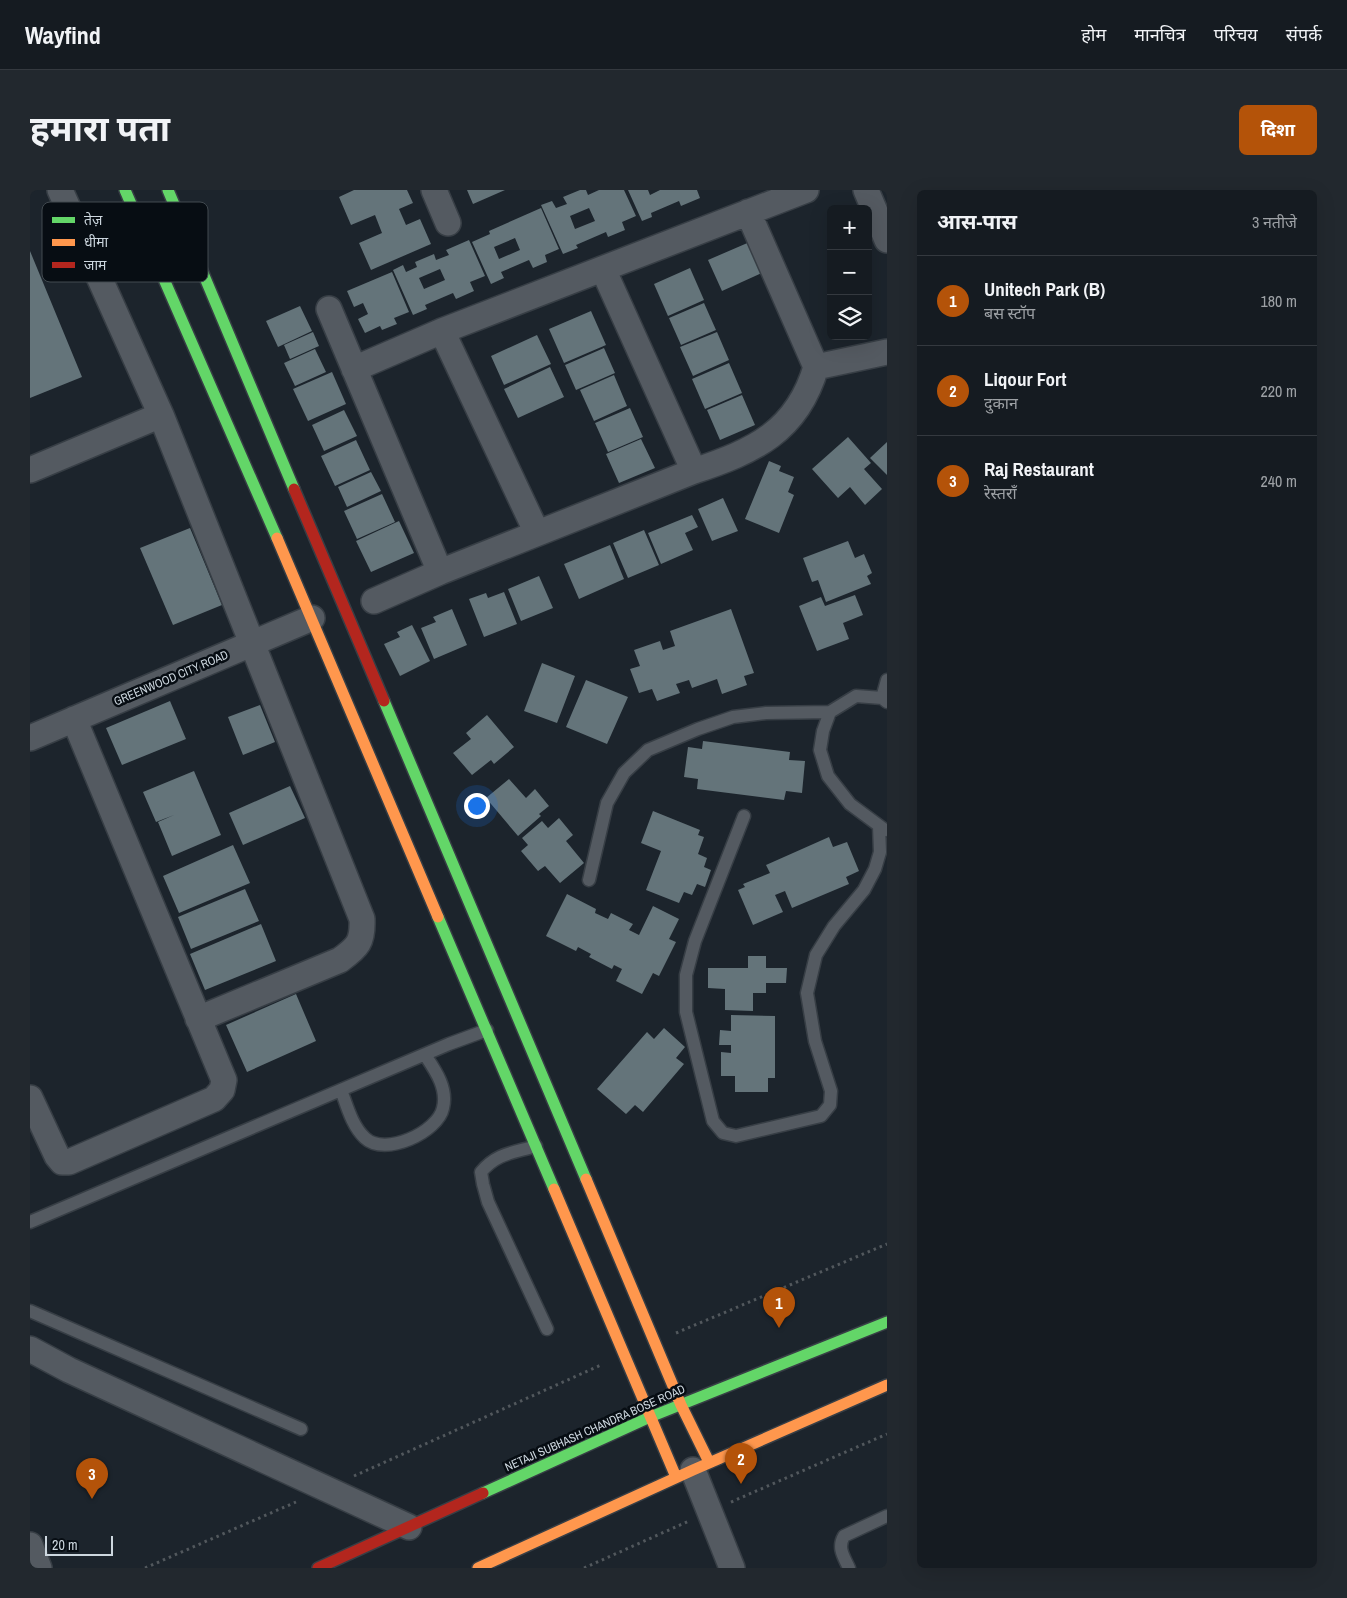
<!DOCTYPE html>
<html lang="hi">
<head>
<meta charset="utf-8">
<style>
	body { margin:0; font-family:"Archivo Narrow","Noto Sans Devanagari",sans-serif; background:#22282e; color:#f1f3f6 }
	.controls { position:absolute; right:15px; top:15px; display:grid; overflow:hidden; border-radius:8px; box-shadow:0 5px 20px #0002 }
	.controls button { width:45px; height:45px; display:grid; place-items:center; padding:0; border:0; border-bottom:1px solid #34393f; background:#151b21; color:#f1f3f6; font:25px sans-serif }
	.scale { position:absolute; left:15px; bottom:12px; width:68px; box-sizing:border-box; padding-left:5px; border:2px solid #cdd7df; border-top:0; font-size:14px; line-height:18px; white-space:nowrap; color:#cdd7df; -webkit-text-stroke:4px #070d13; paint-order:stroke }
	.you { position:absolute; left:446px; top:615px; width:18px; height:18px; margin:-12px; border:4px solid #fff; border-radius:50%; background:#1a73e8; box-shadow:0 0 0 8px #1a73e833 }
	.badge { display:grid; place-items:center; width:32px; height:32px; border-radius:50%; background:#b45309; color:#fff; font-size:16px; font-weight:700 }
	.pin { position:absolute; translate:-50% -41px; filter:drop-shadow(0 1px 2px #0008) }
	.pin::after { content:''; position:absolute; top:26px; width:18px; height:15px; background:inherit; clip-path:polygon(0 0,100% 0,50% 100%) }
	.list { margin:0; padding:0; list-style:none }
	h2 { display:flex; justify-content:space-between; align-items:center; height:65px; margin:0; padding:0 20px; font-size:21px }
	h2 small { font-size:16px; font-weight:400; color:#9da1a5 }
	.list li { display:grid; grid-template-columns:32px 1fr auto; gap:15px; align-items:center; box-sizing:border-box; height:90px; padding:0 20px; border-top:1px solid #34393f }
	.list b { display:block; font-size:19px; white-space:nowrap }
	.list p { margin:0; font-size:16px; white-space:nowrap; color:#9da1a5 }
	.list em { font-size:16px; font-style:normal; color:#9da1a5 }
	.icon { flex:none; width:28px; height:28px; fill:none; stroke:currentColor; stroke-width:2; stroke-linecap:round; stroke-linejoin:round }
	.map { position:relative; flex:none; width:857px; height:1378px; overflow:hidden; border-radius:8px }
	header { display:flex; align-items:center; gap:30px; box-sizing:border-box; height:70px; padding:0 25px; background:#151b21; border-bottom:1px solid #34393f }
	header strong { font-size:24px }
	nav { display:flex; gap:28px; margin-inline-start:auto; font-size:18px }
	.intro { display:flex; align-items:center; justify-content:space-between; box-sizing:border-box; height:120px; padding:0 30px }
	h1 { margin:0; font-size:35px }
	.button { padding:12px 22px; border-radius:8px; background:#b45309; color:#fff; font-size:18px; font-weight:700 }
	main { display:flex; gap:30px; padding:0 30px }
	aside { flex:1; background:#151b21; border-radius:8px; box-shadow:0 5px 20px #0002 }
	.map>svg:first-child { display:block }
	.building { fill:#64747a; fill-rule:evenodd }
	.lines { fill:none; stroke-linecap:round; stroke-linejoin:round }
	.lane-casing { stroke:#373e45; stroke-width:15 }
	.street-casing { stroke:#373e45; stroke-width:28 }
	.fast-casing { stroke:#373e45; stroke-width:14 }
	.slow-casing { stroke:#373e45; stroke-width:14 }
	.jam-casing { stroke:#373e45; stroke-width:14 }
	.path { stroke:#52585d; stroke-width:3; stroke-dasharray:2.5 4; stroke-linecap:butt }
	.lane { stroke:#545a61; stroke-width:12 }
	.street { stroke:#545a61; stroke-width:25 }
	.fast { stroke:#63d668; stroke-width:11 }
	.slow { stroke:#ff974d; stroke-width:11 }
	.jam { stroke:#b3261e; stroke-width:11 }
	.labels { text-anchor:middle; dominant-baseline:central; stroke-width:5; stroke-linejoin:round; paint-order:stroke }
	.street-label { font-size:12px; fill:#cdd7df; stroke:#070d13 }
	.key { fill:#070d13; stroke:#424a50; stroke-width:1 }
	.key-label { font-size:14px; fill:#cdd7df }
</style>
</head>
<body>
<header>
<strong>Wayfind</strong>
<nav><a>होम</a><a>मानचित्र</a><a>परिचय</a><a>संपर्क</a></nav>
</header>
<div class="intro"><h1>हमारा पता</h1><a class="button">दिशा</a></div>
<main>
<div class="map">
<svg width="857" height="1378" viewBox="0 0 857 1378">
	<rect width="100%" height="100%" fill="#1c242c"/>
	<path class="building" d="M324,0H377L383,13L369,19L376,35L390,29L401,54L341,80L329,53L352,43L345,25L321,35L309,7Z
		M437,0H475L443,14Z
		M550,0H556L558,5L569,0H594L606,26L592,32L595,40L578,47L576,42L546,55L548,58L533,64L511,15L522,11L526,18L537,14L533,7ZM559,18L565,31L545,39L540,26Z
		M598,0H618L620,5L630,0H667L670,8L651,16L649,11L621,23L622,27L612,31Z
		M511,18L529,59L515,65L517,72L503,78L499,70L471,82L474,88L461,94L442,52L460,44L459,41ZM485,48L490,60L469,69L464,57Z
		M439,50L455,86L440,92L444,101L426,109L423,103L395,115L397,119L383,125L363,80L373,75L376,82L387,77L385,72L404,64L406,70L419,65L416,60ZM410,79L415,90L394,99L389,88Z
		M722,51L736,81L692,101L678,70Z
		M0,61L52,187L0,208Z
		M660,78L674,110L638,126L624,94Z
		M362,82L379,122L364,128L367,134L352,140L350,136L335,143L328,129L338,124L333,113L324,117L317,101Z
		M674,113L686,140L651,155L639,128Z
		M270,116L282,141L248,157L236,131Z
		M561,121L576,155L534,173L519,139Z
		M283,142L289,156L260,169L254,155Z
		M687,142L699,170L663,186L650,157Z
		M507,145L521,174L474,195L461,166Z
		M574,158L585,183L546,200L535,175Z
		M285,159L296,182L265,196L254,173Z
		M699,173L712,203L675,219L662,189Z
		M520,177L534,207L488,228L474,199Z
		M302,182L316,214L278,231L263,199Z
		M584,185L597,216L564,231L550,200Z
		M712,205L725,235L690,250L677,220Z
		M600,218L613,247L578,262L565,233Z
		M314,220L327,246L294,261L282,235Z
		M818,247L841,273L834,279L852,299L835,315L820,297L808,308L782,279Z
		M611,249L625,278L589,293L576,264Z
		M326,250L340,280L305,296L291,266Z
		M857,252V285L840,268Z
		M739,271L751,276L749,281L764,287L758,302L764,305L749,343L715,329Z
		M341,282L351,301L317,317L308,297Z
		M352,304L365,332L327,349L314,321Z
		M693,308L708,341L682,351L668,319Z
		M662,325L668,337L655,343L663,360L631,374L618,343Z
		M369,331L384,363L341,382L326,351Z
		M160,338L192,415L143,435L110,358Z
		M614,340L629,375L598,388L583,353Z
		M818,351L825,368L834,364L842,383L837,386L841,394L796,412L788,390L782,392L773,368Z
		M580,355L594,389L549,409L534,374Z
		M509,386L523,418L491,431L478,399Z
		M474,402L487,434L454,447L439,409L456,403L458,408Z
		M825,405L833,425L813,433L819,449L787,461L769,416L791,407L795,416Z
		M422,419L437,455L404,469L391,438L406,432L403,427Z
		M701,419L724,483L714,486L717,495L692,504L687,489L662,498L659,490L646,494L650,503L627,511L622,499L609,503L600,479L610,476L604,460L630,451L633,460L645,456L640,441Z
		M382,435L400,471L370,486L354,454L370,447L367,442Z
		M512,473L545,486L527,533L494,521Z
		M556,490L598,507L577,554L536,537Z
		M140,511L156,549L92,575L76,538Z
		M230,515L245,552L213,565L198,527Z
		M457,525L484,557L464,574L461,570L442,585L423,563L441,549L436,543Z
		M673,551L760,562L759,570L775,571L772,603L756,601L754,610L667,599L668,589L654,587L658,557L672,559Z
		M164,581L191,645L142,666L128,632L144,625L126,632L113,602Z
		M479,589L496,608L505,599L519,616L509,624L511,626L488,646L456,608Z
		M260,596L275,628L213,655L199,623Z
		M623,621L670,640L668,645L674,647L668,664L677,668L674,677L681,680L675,697L667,694L662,705L654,702L649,713L616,700L631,661L611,653Z
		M529,628L543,645L536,651L554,673L530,693L515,676L508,681L491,661L498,655L492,648L512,631L518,638Z
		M799,647L803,657L817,652L829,681L816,687L819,694L762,718L755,701L745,705L753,722L723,735L708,700L715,697L713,694L740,683L736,675Z
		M203,655L220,693L149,723L133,686Z
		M215,699L229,731L161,759L148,727Z
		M537,704L566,719L565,723L578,729L581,723L603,734L599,740L609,745L623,716L649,729L639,749L646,752L629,786L623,783L612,804L586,791L592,779L584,775L582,779L559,767L561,764L548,757L546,761L516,746Z
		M231,734L246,771L175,800L160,764Z
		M718,766H736V778H757L756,793H736V803H723V821L695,820V799L678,798V778H718Z
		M266,804L286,851L217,882L196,835Z
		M701,825L745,826V888H738V902H705V886H691V862L701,863V855H689L690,840L701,841Z
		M634,838L655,857L646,868L654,874L613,922L605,915L596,924L567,899L617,842L624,849Z"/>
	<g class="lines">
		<g class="lane-casing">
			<path id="lane" d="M852,508L857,490
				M800,522L793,541L790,560L798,586L820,614L855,640
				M714,626L665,751L656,785V822L683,931L693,943L706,946L791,926L800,915L801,901L785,851L777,803L786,765L804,736L834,700L845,679L850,662L849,636
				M559,690L577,613L594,583L618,560L668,539L703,527L736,523L800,522L826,506L852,508L857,512
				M311,900C317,916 322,936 335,948C355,967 408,942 413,918C418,898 405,880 395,865
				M506,956C483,963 467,963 451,982L453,994L458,1012L517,1139
				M0,1032L419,854L457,840
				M0,1121L271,1239
				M819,1378C814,1367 807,1358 814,1346L857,1326"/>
		</g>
		<g class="street-casing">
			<path id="street" d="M30,0L131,225L332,729C333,752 328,757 310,770L168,829
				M404,0L418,33
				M836,0L857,50
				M573,79L664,281
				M299,119L410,382
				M412,141L507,343
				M786,177L857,162
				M324,179L412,141L776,0
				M0,280L131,225
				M344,411L410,382L664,281C724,261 767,242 786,177L718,22
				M0,548L282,428
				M0,908L27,966L32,972H39L184,909L192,900L194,890L44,529
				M0,1159L39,1180L379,1337
				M663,1280L702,1378
				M0,1355L9,1378"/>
		</g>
		<g class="fast-casing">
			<path id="fast" d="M95,0L247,348
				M138,0L264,299
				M354,511L556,989
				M408,727L524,999
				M453,1303L620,1227L857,1132"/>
		</g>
		<g class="slow-casing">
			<path id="slow" d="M247,348L408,727
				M556,989L651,1215L679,1272
				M524,999L646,1287
				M448,1378L663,1280L857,1195"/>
		</g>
		<g class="jam-casing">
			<path id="jam" d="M264,299L354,511
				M288,1378L453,1303"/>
		</g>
		<path class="path" d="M646,1143L857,1054
			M324,1286L571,1175
			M701,1312L857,1244
			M115,1378L266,1312
			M554,1378L659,1331"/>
		<use href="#lane" class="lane"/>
		<use href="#street" class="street"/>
		<use href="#fast" class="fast"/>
		<use href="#slow" class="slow"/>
		<use href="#jam" class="jam"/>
	</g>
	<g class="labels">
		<g class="street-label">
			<text transform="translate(141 488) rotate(-23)">GREENWOOD CITY ROAD</text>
			<text transform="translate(565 1238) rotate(-24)">NETAJI SUBHASH CHANDRA BOSE ROAD</text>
		</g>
	</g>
	<rect x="12" y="12" width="166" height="80" rx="8" class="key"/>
	<rect x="22" y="27" width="23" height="6" fill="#63d668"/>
	<rect x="22" y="49" width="23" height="7" fill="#ff974d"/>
	<rect x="22" y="72" width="23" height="6" fill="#b3261e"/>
	<g class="key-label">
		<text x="54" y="35">तेज़</text>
		<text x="54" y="57">धीमा</text>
		<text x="54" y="80">जाम</text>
	</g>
</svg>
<div class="controls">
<button>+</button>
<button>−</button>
<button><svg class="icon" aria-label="layers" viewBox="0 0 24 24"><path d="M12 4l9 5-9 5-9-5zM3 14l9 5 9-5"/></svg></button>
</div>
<div class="scale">20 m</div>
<div class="you"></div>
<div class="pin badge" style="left:749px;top:1138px">1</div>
<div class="pin badge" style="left:711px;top:1294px">2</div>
<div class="pin badge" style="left:62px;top:1309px">3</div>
</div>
<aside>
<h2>आस-पास<small>3 नतीजे</small></h2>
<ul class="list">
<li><span class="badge">1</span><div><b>Unitech Park (B)</b><p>बस स्टॉप</p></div><em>180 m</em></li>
<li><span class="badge">2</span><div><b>Liqour Fort</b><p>दुकान</p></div><em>220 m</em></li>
<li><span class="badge">3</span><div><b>Raj Restaurant</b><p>रेस्तराँ</p></div><em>240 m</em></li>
</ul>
</aside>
</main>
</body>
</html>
